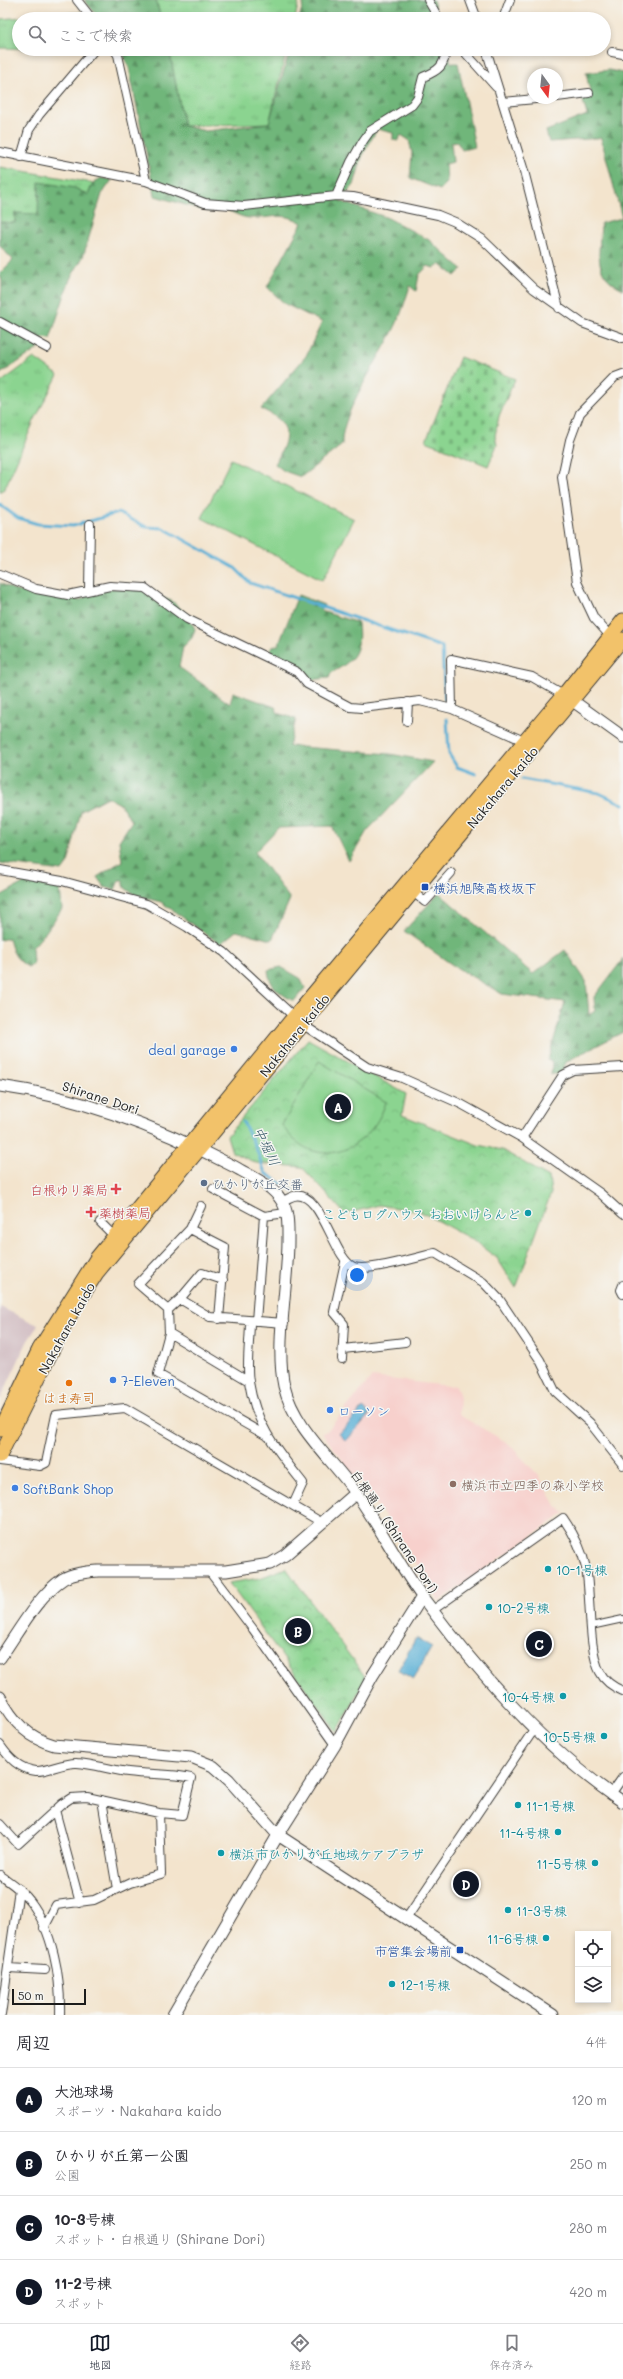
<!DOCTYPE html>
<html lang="ja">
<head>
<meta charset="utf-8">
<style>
	body { margin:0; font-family:Mali,"Klee One",sans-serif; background:#f2f2f3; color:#2b2b33 }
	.controls { position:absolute; right:12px; bottom:12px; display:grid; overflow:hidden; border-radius:0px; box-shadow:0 2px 6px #0003 }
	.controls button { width:36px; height:36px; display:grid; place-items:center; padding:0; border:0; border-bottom:1px solid #e1e1e2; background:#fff; color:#2b2b33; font:20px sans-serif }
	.compass { position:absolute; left:527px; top:68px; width:36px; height:36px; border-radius:50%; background:#fff; box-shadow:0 2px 6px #0003; rotate:165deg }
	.scale { position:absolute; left:12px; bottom:10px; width:74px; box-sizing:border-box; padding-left:4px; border:2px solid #1c1c1c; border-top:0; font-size:11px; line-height:14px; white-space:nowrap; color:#1c1c1c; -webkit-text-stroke:3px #f6f6f2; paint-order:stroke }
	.you { position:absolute; left:357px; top:1275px; width:14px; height:14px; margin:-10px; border:3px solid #fff; border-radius:50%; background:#1a73e8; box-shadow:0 0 0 6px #1a73e833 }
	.badge { display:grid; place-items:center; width:26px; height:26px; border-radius:50%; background:#111827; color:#fff; font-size:13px; font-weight:700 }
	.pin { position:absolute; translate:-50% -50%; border:2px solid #fff; box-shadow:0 1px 4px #0006 }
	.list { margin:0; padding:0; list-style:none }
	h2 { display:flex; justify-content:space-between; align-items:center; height:52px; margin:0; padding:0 16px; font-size:17px }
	h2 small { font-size:13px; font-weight:400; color:#7c7c81 }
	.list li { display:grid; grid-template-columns:26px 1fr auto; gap:12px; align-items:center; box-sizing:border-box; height:64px; padding:0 16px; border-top:1px solid #e1e1e2 }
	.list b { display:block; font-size:15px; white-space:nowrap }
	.list p { margin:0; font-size:13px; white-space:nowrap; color:#7c7c81 }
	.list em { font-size:13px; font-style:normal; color:#7c7c81 }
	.icon { flex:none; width:22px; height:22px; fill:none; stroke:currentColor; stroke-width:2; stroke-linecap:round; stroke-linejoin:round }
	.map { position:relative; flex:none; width:623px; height:2015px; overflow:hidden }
	.search { position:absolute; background:#fff; box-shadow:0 2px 6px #0003; left:12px; right:12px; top:12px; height:44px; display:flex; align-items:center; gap:10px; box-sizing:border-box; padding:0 14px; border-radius:22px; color:#7c7c81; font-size:15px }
	.sheet { height:308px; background:#fff }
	nav { display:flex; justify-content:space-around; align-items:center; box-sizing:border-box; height:56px; border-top:1px solid #e1e1e2; background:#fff; font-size:11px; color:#7c7c81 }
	nav a { display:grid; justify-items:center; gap:2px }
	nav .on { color:#111827 }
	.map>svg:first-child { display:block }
	.built { fill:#f7d0cc }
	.industrial { fill:#d2bec3 }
	.grass { fill:url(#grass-tufts); stroke:#547856 }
	.forest { fill:url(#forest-firs); stroke:#46694b }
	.cemetery { fill:url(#cemetery-stones); stroke:#547856 }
	.park { fill:url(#park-crowns); stroke:#547856 }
	.pitch { fill:#8bd490; stroke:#547856 }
	.water { fill:#59afd5; stroke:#3a6678 }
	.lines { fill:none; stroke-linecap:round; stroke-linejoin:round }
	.stream { stroke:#59afd5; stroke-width:3 }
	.pedestrian-casing { stroke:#3c3a37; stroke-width:8 }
	.minor-casing { stroke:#3c3a37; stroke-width:10 }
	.tertiary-casing { stroke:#3c3a37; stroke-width:13 }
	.primary-casing { stroke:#3c3a37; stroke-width:15 }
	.pedestrian { stroke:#fff; stroke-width:6 }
	.minor { stroke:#fff; stroke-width:8 }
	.tertiary { stroke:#fff; stroke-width:11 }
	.primary { stroke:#f2c26a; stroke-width:13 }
	.transit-dot { fill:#1a4fb4; stroke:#f6f6f2; stroke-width:1.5 }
	.shop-dot { fill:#3f7fe0; stroke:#f6f6f2; stroke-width:1.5 }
	.service-dot { fill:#5c6f8a; stroke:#f6f6f2; stroke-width:1.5 }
	.health-dot { fill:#e0444e; stroke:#f6f6f2; stroke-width:1.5 }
	.culture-dot { fill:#0f9aa8; stroke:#f6f6f2; stroke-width:1.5 }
	.food-dot { fill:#e8710a; stroke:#f6f6f2; stroke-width:1.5 }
	.education-dot { fill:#8d6e63; stroke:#f6f6f2; stroke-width:1.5 }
	.labels { text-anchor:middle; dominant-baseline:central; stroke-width:3; stroke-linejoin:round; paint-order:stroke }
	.street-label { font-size:13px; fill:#1c1c1c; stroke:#f6f6f2 }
	.transit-label { font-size:13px; fill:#164399; stroke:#f6f6f2; text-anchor:start }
	.shop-label { font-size:13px; fill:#366cbe; stroke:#f6f6f2; text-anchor:start }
	.service-label { font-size:13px; fill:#4e5e75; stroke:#f6f6f2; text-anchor:start }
	.health-label { font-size:13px; fill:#be3a42; stroke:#f6f6f2; text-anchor:end }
	.culture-label { font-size:13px; fill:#0d838f; stroke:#f6f6f2; text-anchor:end }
	.food-label { font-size:13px; fill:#c56008; stroke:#f6f6f2 }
	.education-label { font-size:13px; fill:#785e54; stroke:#f6f6f2; text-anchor:start }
	.water-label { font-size:14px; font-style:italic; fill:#345766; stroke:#f6f6f2 }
</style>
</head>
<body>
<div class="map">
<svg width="623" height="2015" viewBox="0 0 623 2015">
	<defs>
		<pattern id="grass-tufts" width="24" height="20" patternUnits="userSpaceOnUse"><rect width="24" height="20" fill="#8bd490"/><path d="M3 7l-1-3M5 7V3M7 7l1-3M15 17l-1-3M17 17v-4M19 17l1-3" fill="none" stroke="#77b57c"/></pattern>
		<pattern id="forest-firs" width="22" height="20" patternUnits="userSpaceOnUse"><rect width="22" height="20" fill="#70b67a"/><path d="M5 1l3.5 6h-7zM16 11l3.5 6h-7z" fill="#5b9363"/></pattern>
		<pattern id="cemetery-stones" width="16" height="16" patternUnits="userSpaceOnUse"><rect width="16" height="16" fill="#8bd490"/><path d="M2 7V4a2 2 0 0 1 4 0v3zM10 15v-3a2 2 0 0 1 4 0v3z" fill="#77b57c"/></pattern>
		<pattern id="park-crowns" width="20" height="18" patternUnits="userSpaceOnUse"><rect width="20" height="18" fill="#8bd490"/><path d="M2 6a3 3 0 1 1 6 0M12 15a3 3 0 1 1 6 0" fill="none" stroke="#77b57c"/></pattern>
	</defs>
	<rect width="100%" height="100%" fill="#f6f6f2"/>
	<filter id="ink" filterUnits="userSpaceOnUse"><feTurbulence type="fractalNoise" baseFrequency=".025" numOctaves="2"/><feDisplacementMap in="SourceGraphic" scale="8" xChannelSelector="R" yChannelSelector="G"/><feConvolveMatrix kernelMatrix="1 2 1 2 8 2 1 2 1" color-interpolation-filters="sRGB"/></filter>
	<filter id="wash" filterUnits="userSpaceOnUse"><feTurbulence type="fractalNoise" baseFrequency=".012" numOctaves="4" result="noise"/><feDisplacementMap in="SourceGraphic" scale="16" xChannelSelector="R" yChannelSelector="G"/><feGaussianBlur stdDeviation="0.9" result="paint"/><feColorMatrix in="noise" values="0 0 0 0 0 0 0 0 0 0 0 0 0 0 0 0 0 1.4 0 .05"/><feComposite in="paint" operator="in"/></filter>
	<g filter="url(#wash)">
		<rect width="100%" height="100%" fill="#f3e4cd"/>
		<path class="built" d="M372,1377L448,1386L456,1385L460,1397L459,1415L508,1443L539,1476L557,1507L565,1513L439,1601L394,1528L322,1433L327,1431Z"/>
		<path class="industrial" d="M0,1307L38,1325L27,1342L0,1400Z"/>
		<path class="grass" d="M156,0H299L295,19H161Z
			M82,12L87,19H19V49H35L0,48V19Z
			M169,49H287L269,123L184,126Z
			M0,167L93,183L88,195L75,188L38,215L15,213V223L0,222Z
			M34,358L58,375L34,421L5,488L0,492V383Z"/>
		<path class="forest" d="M84,0H156L161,19H100Z
			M304,0H433L438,19H299Z
			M121,49H169L184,126L206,131L269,123L290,49H447L451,63H458L475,147L462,150L457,142L451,143L453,162L446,164L447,183L440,190L410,178L412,153L409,140L401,135L398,141L393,140V133L377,129L362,157L354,185L340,201L388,218L429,240L462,269L455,276L440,264L434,268L428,266L419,275L416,291L410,286C405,301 401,316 394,329C380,358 340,414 342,445L301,477L284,471L275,464C290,436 293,423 261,409L306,356L322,322L285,304L267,287L302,223C283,211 272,219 251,218C235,218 226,203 210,212L155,196L129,68Z
			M609,70L623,73V289C591,274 600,252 601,223L622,218L601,138L549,142L546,131L587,115L582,98L591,96L586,73Z
			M101,178L112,180L102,194L83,257L70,279L50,339L43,338L38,349L0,374V328L6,323L0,318L2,281L0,273L13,260L0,246V222L15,223V213L38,214L39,182L75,188L88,195L93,183Z
			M0,583L17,591L80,600L101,588L137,589L172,601L188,615L195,629L192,638L183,647L179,667L230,704L233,692L275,707L278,713L296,719L289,746L390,754L433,762L367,831L349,861L332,826L278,828L255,852L290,899L272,940L236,931L220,944L161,902L135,895L125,888L123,880H119L115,890L104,887L97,877L122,861L119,841L132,821L120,804L107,797L81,811L68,863L62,871L0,863Z
			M298,595L324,605L321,611L358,623C361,652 355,660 331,673L329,678L310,680L299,670L269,655L271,648L279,644Z
			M25,882L60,888L62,909L45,933L32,948L33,964L28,967C16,960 12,952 9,938L0,940V896Z
			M439,893L533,974L565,950L586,981L589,1015L595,1011L594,997L623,959V1032L567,1061L560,1074H551L552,1062L548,1060L565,1002L502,994L454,966L404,931Z
			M281,967L300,978L305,988L294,1001C280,994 269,986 268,970Z"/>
		<path class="cemetery" d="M460,357L515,379L499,416L495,436L497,445L488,466L426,441Z"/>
		<path class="park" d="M308,1039L406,1094L402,1115L478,1145L502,1150L549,1177L551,1193L516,1288L497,1258L471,1239L421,1212L379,1205L345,1214L302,1167L256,1163L232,1152L227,1136Z
			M286,1568L366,1678L337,1732L229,1583L260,1578Z"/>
		<path class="pitch" d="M231,459L354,519L323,580L202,518Z
			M319,1061L386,1102C370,1152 314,1175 282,1125Z"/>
		<path class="water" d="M363,1408L370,1414L346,1441L339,1434Z
			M416,1638L432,1647L413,1679L398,1670Z"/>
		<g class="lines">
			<path class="stream" d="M0,505L18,518L38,524L73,526L118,513L147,527L163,528L235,568L250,583L442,647L445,700
				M447,719L449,754L457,767L476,774
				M522,779L599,793L623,804
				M243,1122L256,1148L265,1173L294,1191"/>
		</g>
	</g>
	<g filter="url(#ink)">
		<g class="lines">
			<g class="pedestrian-casing">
				<path id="pedestrian" d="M591,1626L623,1619"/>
			</g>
			<g class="minor-casing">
				<path id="minor" d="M77,0L92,19
					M428,0L439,19
					M470,0L477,19
					M503,19L510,0
					M114,49L118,55L146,181
					M462,49L496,87
					M486,49L524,171L559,308
					M612,52L623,54
					M557,97L589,93
					M503,102L546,98
					M0,152L146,181L205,203L244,206L336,196L353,197L438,215L455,222L482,239L534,289L582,323L623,338
					M21,157L29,130L39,115L95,49
					M336,196L351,162L363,141L370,131L412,105L418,97L423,77C438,71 445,66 446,49
					M0,322L47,348
					M0,574L36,589L68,595L110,586L145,588L187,619L297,672L307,684L350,707L362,708L420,701L452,709
					M89,590L90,524
					M610,636L594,618L577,582L562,477L570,440L580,413L615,377L623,374
					M407,721L408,702
					M524,741L452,709L451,659L532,677L563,695
					M0,870L62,881L147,904L187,927L224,952L302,1024L367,1067L402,1078L461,1104L522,1138L600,1193L623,1214
					M413,892L425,902L451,873
					M522,1138L563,1075L573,1070L623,1067
					M213,1189L264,1216L256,1321
					M282,1201C286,1200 290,1197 294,1196C322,1189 333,1259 354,1267C368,1272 419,1257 435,1253L483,1282L500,1300L540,1360L555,1391L590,1423L623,1465
					M264,1216L286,1213
					M100,1222L114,1236
					M190,1229L225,1247L219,1319
					M223,1280L202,1273L180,1299L168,1310L169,1333L158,1374L267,1436
					M623,1285L621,1290L623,1294
					M180,1299L210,1317L284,1323
					M168,1310L138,1284L190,1229L201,1206
					M250,1321C250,1340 246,1363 249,1382C256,1426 277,1450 303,1483L293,1505
					M169,1333L249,1381
					M343,1349L405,1342
					M342,1359L344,1324L334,1312L345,1262
					M0,1461L40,1466L46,1463L56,1415L125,1408L321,1522
					M209,1571L253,1629L335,1745
					M433,1610L563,1518C574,1534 582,1549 586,1568C591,1594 588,1651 600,1672C605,1682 613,1687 623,1691
					M0,1745C9,1758 19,1769 36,1771C45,1772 65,1762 77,1763C94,1764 111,1770 128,1772C150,1775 170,1773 191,1778L182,1815L159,1813L87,1797L71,1798L62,1804L18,1844L0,1824
					M611,1794L623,1777
					M102,1800L117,1889
					M55,1810L80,1903
					M0,1875C11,1883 22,1890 30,1901C53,1931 61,1978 60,2015
					M406,1919L535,1728
					M44,1928L56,1905L94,1900L130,1883L161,1874L159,1813
					M8,1968L45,1970
					M1,2015L19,1889"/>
			</g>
			<g class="tertiary-casing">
				<path id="tertiary" d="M566,696L623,737
					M0,1086C82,1097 162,1129 235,1167C250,1176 272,1185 281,1200C289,1211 288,1228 288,1241C288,1284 275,1345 284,1386C294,1428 332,1459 356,1493C380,1527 399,1565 423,1598C478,1672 546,1751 623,1802
					M0,1658C17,1634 38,1595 63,1579C73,1573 87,1572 99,1571H226L270,1564L285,1555L356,1493
					M0,1697C12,1721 28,1738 54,1745L191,1757L213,1766L229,1780L278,1835L553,2015
					M173,2015L278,1835L335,1745L373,1675L422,1597"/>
			</g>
			<g class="primary-casing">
				<path id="primary" d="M0,1430L39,1349L97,1257L295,1015L563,695L623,620
					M0,1456L69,1317L97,1273L623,639"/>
			</g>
			<use href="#pedestrian" class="pedestrian"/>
			<use href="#minor" class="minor"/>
			<use href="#tertiary" class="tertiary"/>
			<use href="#primary" class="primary"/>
		</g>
	</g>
	<g class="transit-dot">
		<rect x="421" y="883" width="8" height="8" rx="2"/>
		<rect x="456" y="1946" width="8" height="8" rx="2"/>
	</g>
	<g class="shop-dot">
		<circle cx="234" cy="1049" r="4"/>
		<circle cx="113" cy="1380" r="4"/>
		<circle cx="330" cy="1410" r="4"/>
		<circle cx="15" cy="1488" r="4"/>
	</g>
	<circle class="service-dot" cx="204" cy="1183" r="4"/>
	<g class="health-dot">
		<path d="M114 1183h4v4h4v4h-4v4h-4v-4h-4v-4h4z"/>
		<path d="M89 1206h4v4h4v4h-4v4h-4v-4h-4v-4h4z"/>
	</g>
	<g class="culture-dot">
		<circle cx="528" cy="1213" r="4"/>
		<circle cx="548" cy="1569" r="4"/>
		<circle cx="489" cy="1607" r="4"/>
		<circle cx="563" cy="1696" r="4"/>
		<circle cx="604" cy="1736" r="4"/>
		<circle cx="518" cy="1805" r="4"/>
		<circle cx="558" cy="1832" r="4"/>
		<circle cx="221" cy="1853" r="4"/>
		<circle cx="595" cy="1863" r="4"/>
		<circle cx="508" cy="1910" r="4"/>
		<circle cx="546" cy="1938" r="4"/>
		<circle cx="392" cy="1984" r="4"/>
	</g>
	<circle class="food-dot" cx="69" cy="1383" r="4"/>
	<circle class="education-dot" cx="453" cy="1484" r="4"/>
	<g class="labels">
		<g class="street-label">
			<text transform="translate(502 787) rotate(-50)">Nakahara kaido</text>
			<text transform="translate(294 1035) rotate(-51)">Nakahara kaido</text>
			<text transform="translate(101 1097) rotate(18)">Shirane Dori</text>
			<text transform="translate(66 1328) rotate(-61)">Nakahara kaido</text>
			<text transform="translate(395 1531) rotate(56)">白根通り (Shirane Dori)</text>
		</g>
		<g class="transit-label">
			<text x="433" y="887">横浜旭陵高校坂下</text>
			<text x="452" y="1950" text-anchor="end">市営集会場前</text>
		</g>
		<g class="shop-label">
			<text x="226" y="1049" text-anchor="end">deal garage</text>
			<text x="121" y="1380">7-Eleven</text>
			<text x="338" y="1410">ローソン</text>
			<text x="23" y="1488">SoftBank Shop</text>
		</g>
		<g class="service-label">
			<text x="212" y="1183">ひかりが丘交番</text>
		</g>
		<g class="health-label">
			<text x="108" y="1189">白根ゆり薬局</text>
			<text x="99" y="1212" text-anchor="start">薬樹薬局</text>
		</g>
		<g class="culture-label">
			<text x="520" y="1213">こどもログハウス おおいけらんど</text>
			<text x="556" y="1569" text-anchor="start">10-1号棟</text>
			<text x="497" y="1607" text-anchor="start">10-2号棟</text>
			<text x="555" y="1696">10-4号棟</text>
			<text x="596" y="1736">10-5号棟</text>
			<text x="526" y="1805" text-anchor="start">11-1号棟</text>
			<text x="550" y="1832">11-4号棟</text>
			<text x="229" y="1853" text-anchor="start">横浜市ひかりが丘地域ケアプラザ</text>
			<text x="587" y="1863">11-5号棟</text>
			<text x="516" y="1910" text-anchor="start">11-3号棟</text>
			<text x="538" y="1938">11-6号棟</text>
			<text x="400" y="1984" text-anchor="start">12-1号棟</text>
		</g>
		<g class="food-label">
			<text x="69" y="1397">はま寿司</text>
		</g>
		<g class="education-label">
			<text x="461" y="1484">横浜市立四季の森小学校</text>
		</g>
		<g class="water-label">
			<text transform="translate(267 1146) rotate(64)">中堀川</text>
		</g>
	</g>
</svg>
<div class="controls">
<button><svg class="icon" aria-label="locate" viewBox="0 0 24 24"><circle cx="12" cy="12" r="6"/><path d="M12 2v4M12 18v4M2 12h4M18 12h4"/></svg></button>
<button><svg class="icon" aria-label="layers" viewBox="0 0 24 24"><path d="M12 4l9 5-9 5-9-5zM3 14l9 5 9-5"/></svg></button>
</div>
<svg class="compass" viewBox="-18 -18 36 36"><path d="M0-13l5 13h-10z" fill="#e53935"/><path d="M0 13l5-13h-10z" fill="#7c7c81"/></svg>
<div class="scale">50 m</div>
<div class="you"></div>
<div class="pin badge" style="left:338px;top:1107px">A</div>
<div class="pin badge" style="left:298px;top:1631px">B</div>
<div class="pin badge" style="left:539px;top:1644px">C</div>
<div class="pin badge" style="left:466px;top:1884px">D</div>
<div class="search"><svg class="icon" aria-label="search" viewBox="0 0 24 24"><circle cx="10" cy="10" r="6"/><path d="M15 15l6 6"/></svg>ここで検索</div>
</div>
<section class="sheet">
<h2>周辺<small>4件</small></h2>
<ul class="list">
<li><span class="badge">A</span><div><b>大池球場</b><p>スポーツ · Nakahara kaido</p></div><em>120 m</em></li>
<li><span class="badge">B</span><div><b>ひかりが丘第一公園</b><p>公園</p></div><em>250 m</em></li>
<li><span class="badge">C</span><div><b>10-3号棟</b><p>スポット · 白根通り (Shirane Dori)</p></div><em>280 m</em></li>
<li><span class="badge">D</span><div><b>11-2号棟</b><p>スポット</p></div><em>420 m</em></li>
</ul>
</section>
<nav>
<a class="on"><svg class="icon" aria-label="map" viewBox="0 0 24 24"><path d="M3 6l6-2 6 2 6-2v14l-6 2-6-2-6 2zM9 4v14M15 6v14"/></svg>地図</a>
<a><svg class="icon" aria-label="directions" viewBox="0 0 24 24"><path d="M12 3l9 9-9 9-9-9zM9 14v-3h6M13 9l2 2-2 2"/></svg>経路</a>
<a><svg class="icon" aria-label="saved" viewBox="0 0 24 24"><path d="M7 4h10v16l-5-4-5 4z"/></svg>保存済み</a>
</nav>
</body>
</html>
